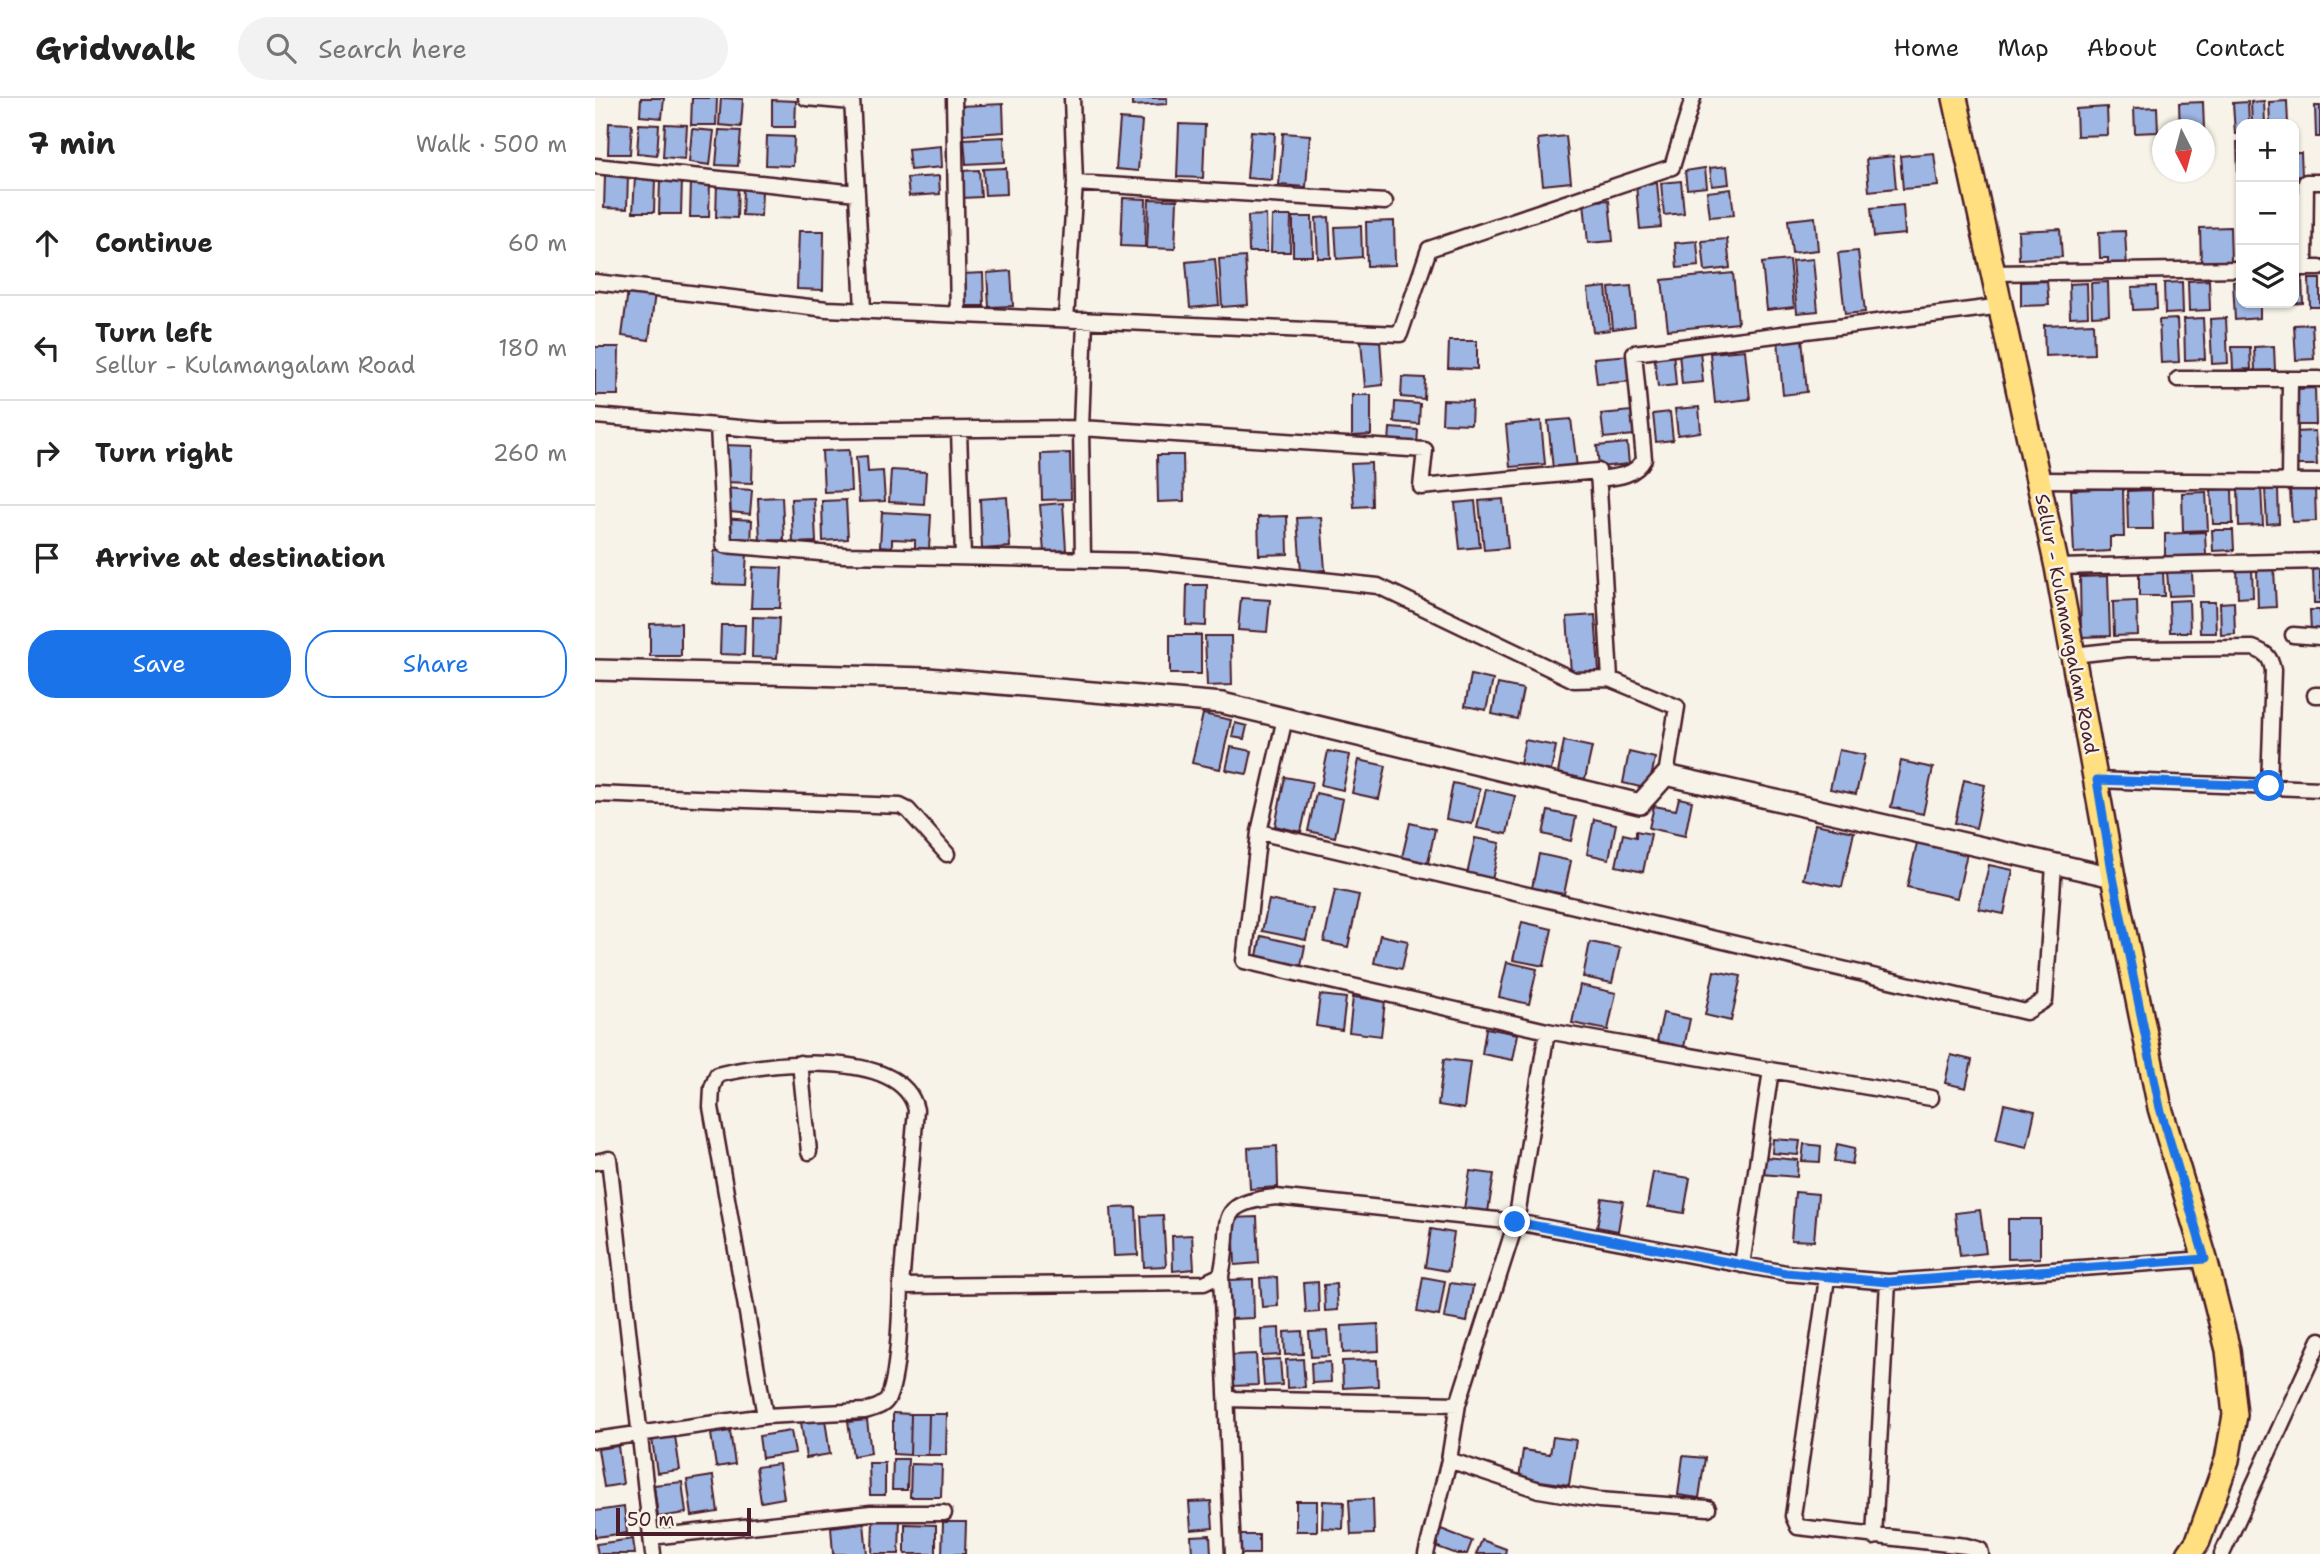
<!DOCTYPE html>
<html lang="en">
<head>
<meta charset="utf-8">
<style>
	body { margin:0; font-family:"Shantell Sans",sans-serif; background:#f2f2f2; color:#222 }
	.controls { position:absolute; right:21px; top:21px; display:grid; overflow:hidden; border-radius:14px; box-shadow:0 2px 5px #0004 }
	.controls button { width:63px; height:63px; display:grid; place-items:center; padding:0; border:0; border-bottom:2px solid #e0e0e0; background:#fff; color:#222; font:35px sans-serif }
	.compass { position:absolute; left:1557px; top:21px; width:63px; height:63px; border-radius:50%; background:#fff; box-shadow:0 2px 5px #0004; rotate:174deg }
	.scale { position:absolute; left:21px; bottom:18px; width:135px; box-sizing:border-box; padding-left:7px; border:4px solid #4a1f2b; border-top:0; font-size:19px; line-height:24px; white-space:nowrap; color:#4a1f2b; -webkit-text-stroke:5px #f7f3e8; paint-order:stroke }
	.stop { position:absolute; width:21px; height:21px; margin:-16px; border:5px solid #1a73e8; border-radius:50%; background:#fff }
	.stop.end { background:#1a73e8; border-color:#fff; box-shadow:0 2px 7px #0008 }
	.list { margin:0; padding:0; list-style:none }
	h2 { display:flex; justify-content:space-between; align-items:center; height:91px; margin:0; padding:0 28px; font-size:30px }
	h2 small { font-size:23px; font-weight:400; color:#767676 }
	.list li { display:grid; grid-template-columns:46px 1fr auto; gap:21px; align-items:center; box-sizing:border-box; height:105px; padding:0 28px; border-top:2px solid #e0e0e0 }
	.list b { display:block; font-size:26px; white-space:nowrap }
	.list p { margin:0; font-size:23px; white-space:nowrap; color:#767676 }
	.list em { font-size:23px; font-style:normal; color:#767676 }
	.actions { display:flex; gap:14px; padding:21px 28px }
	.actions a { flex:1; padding:16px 0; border:2px solid #1a73e8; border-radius:28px; text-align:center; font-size:24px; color:#1a73e8 }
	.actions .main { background:#1a73e8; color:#fff }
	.icon { flex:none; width:38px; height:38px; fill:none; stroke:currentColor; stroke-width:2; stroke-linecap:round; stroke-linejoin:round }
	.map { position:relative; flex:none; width:1725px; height:1456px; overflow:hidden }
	header { display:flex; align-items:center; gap:42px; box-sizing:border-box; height:98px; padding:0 35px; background:#fff; border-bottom:2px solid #e0e0e0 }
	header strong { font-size:33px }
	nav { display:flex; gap:38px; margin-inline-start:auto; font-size:24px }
	.search { width:490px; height:63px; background:#f2f2f2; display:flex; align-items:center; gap:18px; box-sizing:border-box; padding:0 24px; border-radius:38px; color:#767676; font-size:26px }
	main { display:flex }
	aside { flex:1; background:#fff }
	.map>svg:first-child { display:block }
	.building { fill:#9eb6e3; stroke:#4a1f2b; stroke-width:2 }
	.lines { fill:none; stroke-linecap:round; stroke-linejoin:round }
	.minor-casing { stroke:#4a1f2b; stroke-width:19 }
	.tertiary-casing { stroke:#4a1f2b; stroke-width:24 }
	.primary-casing { stroke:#4a1f2b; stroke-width:28 }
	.minor { stroke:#f7f3e8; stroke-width:14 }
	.tertiary { stroke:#f7f3e8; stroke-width:19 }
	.primary { stroke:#ffdf80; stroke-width:23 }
	.route { stroke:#1a73e8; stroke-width:9 }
	.labels { text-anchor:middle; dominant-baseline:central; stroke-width:5; stroke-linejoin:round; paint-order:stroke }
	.street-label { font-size:19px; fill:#4a1f2b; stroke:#f7f3e8 }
</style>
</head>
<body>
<header>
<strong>Gridwalk</strong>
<div class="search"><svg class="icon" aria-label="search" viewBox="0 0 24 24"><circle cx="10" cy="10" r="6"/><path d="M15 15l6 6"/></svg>Search here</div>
<nav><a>Home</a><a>Map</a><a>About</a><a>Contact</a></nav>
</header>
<main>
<aside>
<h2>7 min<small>Walk · 500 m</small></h2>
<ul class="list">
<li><svg class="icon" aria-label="ahead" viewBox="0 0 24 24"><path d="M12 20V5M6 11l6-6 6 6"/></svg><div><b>Continue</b></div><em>60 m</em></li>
<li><svg class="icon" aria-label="left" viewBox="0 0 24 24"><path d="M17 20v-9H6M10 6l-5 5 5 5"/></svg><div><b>Turn left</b><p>Sellur - Kulamangalam Road</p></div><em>180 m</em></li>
<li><svg class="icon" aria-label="right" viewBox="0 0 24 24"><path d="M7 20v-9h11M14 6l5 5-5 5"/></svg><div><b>Turn right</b></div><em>260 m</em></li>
<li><svg class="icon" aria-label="arrive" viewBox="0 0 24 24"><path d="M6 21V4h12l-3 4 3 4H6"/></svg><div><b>Arrive at destination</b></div></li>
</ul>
<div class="actions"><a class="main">Save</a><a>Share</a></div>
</aside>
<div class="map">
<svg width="1725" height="1456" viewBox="0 0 1725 1456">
	<rect width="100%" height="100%" fill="#f7f3e8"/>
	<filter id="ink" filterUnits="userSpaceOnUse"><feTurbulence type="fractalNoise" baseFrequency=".0143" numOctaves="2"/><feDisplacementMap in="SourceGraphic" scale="14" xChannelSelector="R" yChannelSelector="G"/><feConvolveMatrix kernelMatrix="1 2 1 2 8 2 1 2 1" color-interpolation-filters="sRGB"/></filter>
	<g filter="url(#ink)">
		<path class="building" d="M46,0H69L67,20L45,18Z
			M97,0H122L121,27H96Z
			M126,0L148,1L146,29L124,27Z
			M537,0H572V6L537,8Z
			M177,2L201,3L200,29H177Z
			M1669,3L1670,26H1657L1656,4Z
			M1692,3L1693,26H1675L1674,4Z
			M1608,4L1609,32H1585L1584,5Z
			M1653,4L1654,26H1646V36H1640L1638,5Z
			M408,6L409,34L366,37L365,8Z
			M1720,8H1725V39H1721Z
			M1512,9L1513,37L1482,38L1481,11Z
			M1562,9L1563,34L1540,35L1539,10Z
			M525,21L547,23L543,73L521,71Z
			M14,25L37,26L35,56H13Z
			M44,26L64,27L62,57L42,55Z
			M70,26L92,27L90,61L68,59Z
			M584,26L610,27L608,80L582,79Z
			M97,31L119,33L115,67L94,64Z
			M124,32L146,33L143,68L121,67Z
			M656,33L680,35L677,82L652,80Z
			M688,35L715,37L711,89L684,87Z
			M172,38L199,39L198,68L171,67Z
			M971,38L976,84L948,87L943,41Z
			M409,39L410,64L371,66L369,41Z
			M1646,43V78H1643L1642,44Z
			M346,48L347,69L315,72L313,51Z
			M1339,55L1343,88L1308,91L1305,58Z
			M1699,55H1706L1707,78L1699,79Z
			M1298,58L1301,90L1274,93L1271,61Z
			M1132,68L1134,86L1117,88L1115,70Z
			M411,70L412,96L390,97L388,71Z
			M1110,70L1112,89L1092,91L1090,73Z
			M384,72L386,99L367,100L365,73Z
			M10,76L33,77L32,111L9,110Z
			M344,78L345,96L314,98L312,80Z
			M40,79L60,80L59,114H38Z
			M65,81L87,82L86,116H64Z
			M96,83L115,84L114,119H95Z
			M1086,83L1089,115L1069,117L1066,85Z
			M122,84L143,85L142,120L121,119Z
			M1062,85L1066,129L1045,131L1041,87Z
			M148,90L167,91L166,118L147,117Z
			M1136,91L1139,117L1115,119L1112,94Z
			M528,100L551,101L550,149L526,148Z
			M554,101L582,102L580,151L552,150Z
			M1014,102L1018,143L993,145L989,104Z
			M1308,107L1310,136L1279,139L1276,110Z
			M671,117L672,154H654L653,118Z
			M677,118H696L695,154H676Z
			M698,119H717L718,158H698Z
			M734,119L736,160H723L721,120Z
			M1220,119L1223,152L1197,155L1193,122Z
			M799,123L800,167L772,168L771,124Z
			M766,128L767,159L742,161L740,129Z
			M1635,129L1636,163L1606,165L1605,130Z
			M1465,131L1467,159L1424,161L1423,133Z
			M204,133H229L228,192L202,191Z
			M1530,133L1532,170H1513V160H1505L1504,134Z
			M1132,141L1135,170L1110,173L1107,143Z
			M1102,143L1104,168L1082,170L1080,145Z
			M1263,153L1270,214L1250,216L1243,155Z
			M650,159L653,207L627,209L624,161Z
			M620,161L624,207L595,210L591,164Z
			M1218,161L1223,213L1202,215L1197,163Z
			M1194,162L1199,209L1172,212L1167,165Z
			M416,173L418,208L394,209L392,175Z
			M388,175L389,208H369L368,176Z
			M1138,175L1143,225L1073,232L1067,182Z
			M1699,180H1707L1708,205L1691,206L1699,205Z
			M1714,181H1725V209H1715Z
			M1614,182L1615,212L1594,213L1593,183Z
			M1452,183L1454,207L1426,208V184Z
			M1638,183H1646V205H1665V220L1640,222Z
			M1513,184L1514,217L1497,218L1496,185Z
			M1587,184L1588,215L1570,216L1569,185Z
			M1492,185L1493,218L1475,219L1474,186Z
			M1036,188L1040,228L1018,231L1014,190Z
			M1561,188L1562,211L1538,212L1537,189Z
			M1011,189L1015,232L998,234L993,191Z
			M33,192L60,195L54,242L27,238Z
			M1608,220L1610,261L1590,262L1589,221Z
			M1631,220L1633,265L1617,266L1615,221Z
			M1582,221L1584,264L1566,265L1564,222Z
			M1498,225L1499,256L1450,258L1449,227Z
			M1717,226L1719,261L1701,262L1699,227Z
			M1207,240L1212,294L1188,297L1183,242Z
			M785,242L788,287L770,289L766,243Z
			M854,243H882V271L853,270Z
			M1679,248L1680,272L1660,273L1659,249Z
			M0,249H24L23,297H0Z
			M1637,249H1655L1656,271L1638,272Z
			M1105,252L1108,284L1087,286L1084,255Z
			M1150,252L1155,301L1120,305L1115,255Z
			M1078,253L1081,287L1063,289L1059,255Z
			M1036,257L1039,283L1002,286L999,260Z
			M807,279L830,280L829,301L806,299Z
			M1720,290L1721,327H1703L1701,291Z
			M757,297H776V337L757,338Z
			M848,302L877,303L876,326L847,325Z
			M800,304L825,306L824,326L799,324Z
			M1104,309L1106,334L1083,337L1080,311Z
			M1036,313L1039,337L1009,340L1006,316Z
			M1075,314L1078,342L1061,344L1058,316Z
			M976,321L982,369L958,371L953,323Z
			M946,323L950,366L915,369L911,327Z
			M795,330L823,332L822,348L794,346Z
			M1720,333L1722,367H1702L1700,334Z
			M1032,345L1034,366L1004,369L1002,348Z
			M128,347L158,348L157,385L127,384Z
			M254,352L256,393L229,394L227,353Z
			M475,355L476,401L447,402L446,356Z
			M562,357H588L589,403L563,404Z
			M272,358L273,374L288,373L290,403L264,404L261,359Z
			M776,365L777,408L759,409L756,366Z
			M296,372L331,374L329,406L294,404Z
			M1666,389L1668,427L1644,428L1643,390Z
			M127,390L157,392L155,416L125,413Z
			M1528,390L1529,439H1515V453L1479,455L1476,392Z
			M1637,391L1638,426H1618L1616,392Z
			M1670,391H1683L1684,425L1672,426Z
			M1720,391L1721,423L1697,424L1695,392Z
			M1557,392L1558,431H1533L1532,393Z
			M1611,394L1613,432L1588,433L1587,395Z
			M187,399L189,442L165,443L163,400Z
			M412,399L415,449L387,451L385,401Z
			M219,400L221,444L198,445L196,401Z
			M908,401L913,450L889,452L884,403Z
			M251,402L253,441L228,443L227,403Z
			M880,403L885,449L865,451L860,405Z
			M468,405L471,452L449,454L445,407Z
			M287,414L336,417L334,451L320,450V442L297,441V449L285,448Z
			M692,418L693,456L664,457L663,419Z
			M726,419L730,472L706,474L702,420Z
			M125,420L157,422L156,447L124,445Z
			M1617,432H1638L1639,452L1618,453Z
			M1610,434L1611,457L1570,459V436Z
			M119,453L152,455L150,487L118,486Z
			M158,469L187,470L185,510H156Z
			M1642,470H1657L1658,499L1643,500Z
			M1679,471L1681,509L1663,510L1662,472Z
			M1718,471H1725V505H1719Z
			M1568,473L1569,498H1544V474Z
			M1597,473L1598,497L1574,498L1572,474Z
			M1513,478L1515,538L1486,539L1485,479Z
			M592,487H612L611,528L591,527Z
			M646,500L675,502L672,534L643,532Z
			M1594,502L1595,534H1575L1574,503Z
			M1542,503L1543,537L1519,538L1518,504Z
			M1604,504H1620L1621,535H1605Z
			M1639,504L1640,536L1626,537L1625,505Z
			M1715,512H1725V532L1716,533Z
			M1000,517L1004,573L976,575L972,519Z
			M158,519L184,520L182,560L157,559Z
			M86,525V558H55V526Z
			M126,527H150L149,557L125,556Z
			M575,537H606V576H575Z
			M610,538H636L637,587L612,588Z
			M876,577L898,582L891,612L870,608Z
			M903,586L928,591L922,621L897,616Z
			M608,616L636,622L625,671L597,665Z
			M640,625L652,628L649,641L637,639Z
			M930,642L961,648L956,673L925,666Z
			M969,643L997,649L990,681L963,675Z
			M636,649L657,653L652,676L631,672Z
			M1244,652L1270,657L1261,696L1235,691Z
			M733,653L755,657L748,692L726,687Z
			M1034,654L1060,660L1054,691L1028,685Z
			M764,662L791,668L784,701L757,695Z
			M1306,663L1338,670L1328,716L1296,709Z
			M690,679L717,684L706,734L680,728Z
			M1369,682L1390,687L1381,730L1360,725Z
			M858,685L885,691L877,726L851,721Z
			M891,691L920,698L912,736L882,730Z
			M721,695L748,701L740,739L713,733Z
			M1084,700L1097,703L1090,738L1054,730L1059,708L1081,712Z
			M953,713L981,719L976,743L948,736Z
			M999,721L1021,726L1014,761L992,756Z
			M815,725L840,731L833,765L807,759Z
			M1220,726L1259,734L1247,789L1208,781Z
			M1041,733L1056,736L1048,774L1021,768L1028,736L1041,739Z
			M880,740L905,745L897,782L872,777Z
			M1322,745L1372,755L1362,800L1312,789Z
			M944,756L976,763L969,796L937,790Z
			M1394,767L1418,772L1409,816L1384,811Z
			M740,792L764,797L753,849L729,844Z
			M674,802L718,811L711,842L667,833Z
			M927,824L957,831L949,868L918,862Z
			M785,837L813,843L807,871L779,865Z
			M666,838L710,848L706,868L662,858Z
			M995,844L1025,850L1017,885L988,879Z
			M912,864L942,871L934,906L904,899Z
			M1119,873L1146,878L1136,923L1110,917Z
			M985,887L1021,895L1013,932L977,925Z
			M725,897L751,900L747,932L721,928Z
			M758,899L790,903L786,938L754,934Z
			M1068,915L1095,921L1089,949L1062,943Z
			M891,930L923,936L918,962L887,956Z
			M1356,957L1377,962L1371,990L1350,985Z
			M849,961L875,964L869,1011L843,1007Z
			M1409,1006L1440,1013L1432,1049L1401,1042Z
			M1178,1041L1205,1043L1203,1057L1177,1055Z
			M1209,1046L1226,1048L1225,1064L1207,1063Z
			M1242,1046L1260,1050L1257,1066L1239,1063Z
			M682,1048L683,1089L655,1091L653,1050Z
			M1169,1059L1203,1062L1202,1079L1167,1076Z
			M875,1073L899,1076L893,1114L869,1111Z
			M1058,1074L1095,1080L1089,1115L1052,1109Z
			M1200,1094L1223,1096L1219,1143L1196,1142Z
			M1007,1100L1028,1103L1023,1133L1002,1129Z
			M541,1109L543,1157L519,1158L516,1110Z
			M1385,1112L1391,1155L1365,1158L1360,1115Z
			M568,1117L571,1168L549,1169L546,1118Z
			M662,1119L664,1165L640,1167L638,1120Z
			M1413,1121H1445V1160L1413,1161Z
			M836,1131L859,1135L853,1173L830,1169Z
			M597,1137L599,1171L578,1173L577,1138Z
			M682,1179L683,1208L667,1209L665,1180Z
			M828,1179L850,1183L844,1218L822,1214Z
			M658,1181L659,1220L636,1221L634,1182Z
			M723,1184L724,1214L711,1215L709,1185Z
			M855,1185L878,1188L872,1224L849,1220Z
			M741,1186L743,1212L730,1213L729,1187Z
			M783,1226L784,1253L748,1255L747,1228Z
			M684,1230L685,1257L667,1258L666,1231Z
			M707,1233L708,1256L690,1257L689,1234Z
			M732,1233L734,1258L716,1259L714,1234Z
			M661,1256L663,1287L637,1288L636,1257Z
			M685,1261L687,1287L669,1288L667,1262Z
			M708,1261L710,1289L692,1290L691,1262Z
			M782,1262L783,1288L748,1290L747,1263Z
			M735,1264L736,1284L717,1285L716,1265Z
			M298,1315L316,1316L315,1357L298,1356Z
			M316,1316H334L333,1357H315Z
			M334,1316H352L351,1357H333Z
			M230,1321L235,1356L211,1360L206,1324Z
			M272,1322L276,1355L258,1358L253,1324Z
			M135,1333L140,1366L121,1369L116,1336Z
			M196,1333L200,1355L167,1360L164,1338Z
			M80,1338L85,1372L62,1375L57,1341Z
			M958,1339L981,1342L974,1387L924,1380L928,1352L955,1356Z
			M23,1348L28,1386L9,1389L3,1351Z
			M1088,1358L1110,1360L1104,1400L1083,1397Z
			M298,1361H313L312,1392H297Z
			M274,1365H290V1397H275Z
			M184,1366L189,1400L166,1404L161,1369Z
			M316,1366L347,1367L346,1399H315Z
			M118,1378L123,1414L97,1418L92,1382Z
			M87,1384L91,1415L63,1419L59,1387Z
			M778,1401L779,1436L756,1437L754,1402Z
			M616,1403L618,1430L596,1432L594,1404Z
			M701,1403H722V1433H701Z
			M728,1403L749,1404L748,1431L727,1430Z
			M29,1409L32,1435L0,1439V1413Z
			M278,1422H305L304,1456H277Z
			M348,1424H371L370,1456H347Z
			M269,1425L272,1456H238L236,1429Z
			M310,1426L341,1427V1456H310Z
			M846,1431L877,1443L872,1456H862L840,1448Z
			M615,1437L616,1456H597L596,1438Z
			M644,1437H664V1456H644Z
			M38,1441L40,1456H3L1,1446Z
			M887,1442L911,1451L910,1456H881Z"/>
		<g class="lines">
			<g class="minor-casing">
				<path id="minor" d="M211,0L257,4
					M257,0L268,212
					M359,0L363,217
					M477,0L480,85L790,104
					M0,68L262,95
					M1699,170H1725
					M1710,170L1711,84H1725
					M1399,175L1646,171
					M0,184L232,211L805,236L834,151L1077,69L1098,0
					M471,221L480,85
					M1583,281H1725
					M0,318L183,333L486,330L830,352L826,389L1003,373L1015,581L1082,609L1071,677
					M123,328L129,447L249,457L552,463L783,488L979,582L1015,581
					M364,332L368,459
					M1003,381C1022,379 1040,378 1049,361L1039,255L1407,208
					M1444,382L1725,384
					M1694,384L1695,281
					M488,461L486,330L490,222
					M1462,469L1725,463
					M1698,537L1725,539
					M1478,557L1532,551L1658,550C1671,555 1675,558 1678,572L1674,688
					M1720,597H1725
					M690,620L664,734L649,863L952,933L1336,1000
					M1502,682L1725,691
					M0,696L305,708L313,712L352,756
					M664,734L1431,914L1450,902L1459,767
					M205,965L214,1054
					M0,1064L14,1061L58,1456
					M1147,1167L1176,972
					M626,1177L638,1456
					M1232,1180L1198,1418L1203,1429L1371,1448L1385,1452L1386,1456
					M633,1301L863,1306
					M170,1318L116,1009L117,990L122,977C168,965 308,948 321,1012L306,1188
					M0,1342L170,1318L270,1313C278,1310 289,1309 293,1300C304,1278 305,1213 306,1188L609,1185L626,1177C639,1125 614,1106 681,1099L921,1124L952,933
					M854,1362L944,1392L1004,1402L1113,1410
					M56,1439L276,1415H349
					M1279,1439L1293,1184
					M831,1456L854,1362L863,1306L921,1124L1191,1175L1293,1184L1610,1161
					M1627,1456L1725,1242"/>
			</g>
			<g class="tertiary-casing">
				<path id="tertiary" d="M0,572L333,580L627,605L1045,706L1071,677L1518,779"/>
			</g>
			<g class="primary-casing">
				<path id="primary" d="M1360,0L1462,469L1518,779L1565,1010L1610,1161L1633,1252L1640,1317L1632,1362L1603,1443L1594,1456"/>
			</g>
			<use href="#minor" class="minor"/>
			<use href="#tertiary" class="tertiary"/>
			<use href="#primary" class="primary"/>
		</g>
	</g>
	<g class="lines" filter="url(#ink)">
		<path class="route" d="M920,1124L1191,1175L1293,1184L1610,1161L1565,1010L1518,779L1502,682L1674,688"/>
	</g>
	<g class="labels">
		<g class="street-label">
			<text transform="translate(1472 526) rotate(79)">Sellur - Kulamangalam Road</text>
		</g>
	</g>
</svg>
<div class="controls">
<button>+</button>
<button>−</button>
<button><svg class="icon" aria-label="layers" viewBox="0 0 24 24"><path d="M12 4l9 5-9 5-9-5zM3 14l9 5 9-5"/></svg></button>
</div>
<svg class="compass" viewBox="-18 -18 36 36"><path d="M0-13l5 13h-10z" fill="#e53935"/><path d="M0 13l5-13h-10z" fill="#767676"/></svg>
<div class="scale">50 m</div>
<div class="stop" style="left:1674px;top:688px"></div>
<div class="stop end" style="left:920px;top:1124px"></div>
</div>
</main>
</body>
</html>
